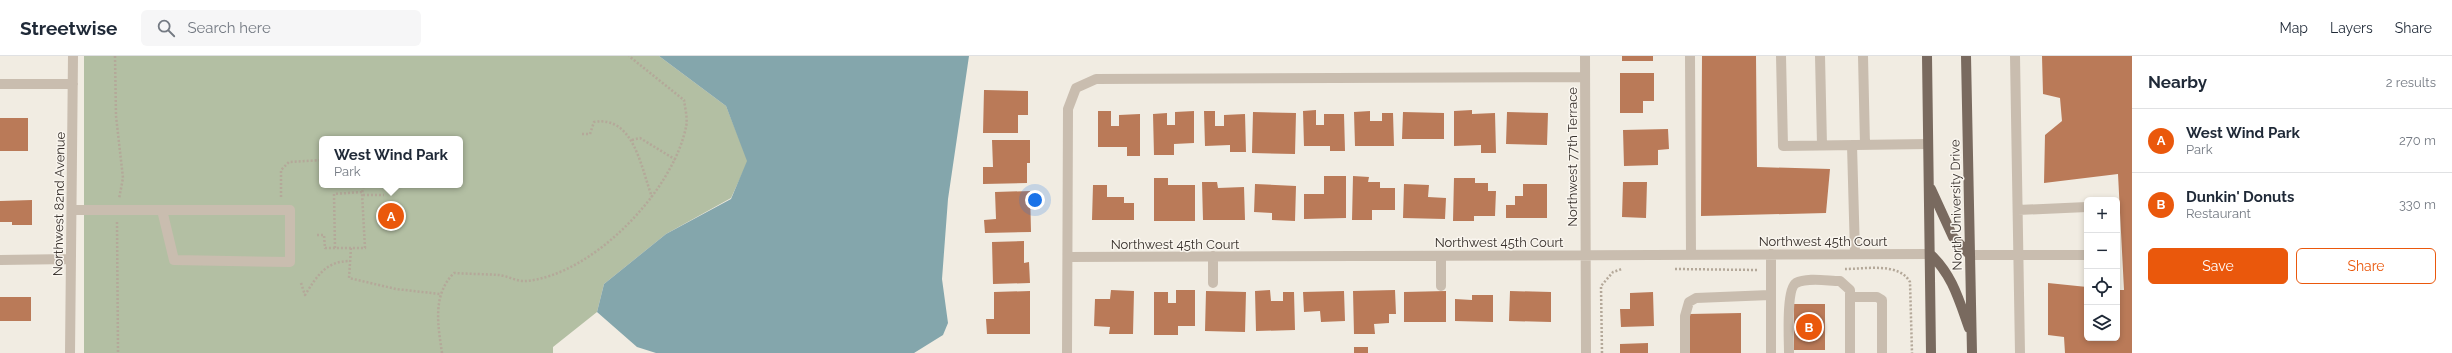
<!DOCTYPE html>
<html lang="en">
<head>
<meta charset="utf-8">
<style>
	body { margin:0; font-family:Raleway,sans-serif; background:#f6f6f7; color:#1f2937 }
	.controls { position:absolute; right:12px; bottom:12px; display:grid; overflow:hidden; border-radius:6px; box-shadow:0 2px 6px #0003 }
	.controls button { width:36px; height:36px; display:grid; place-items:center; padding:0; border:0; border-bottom:1px solid #e0e1e3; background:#fff; color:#1f2937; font:20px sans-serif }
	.you { position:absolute; left:1035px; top:144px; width:14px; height:14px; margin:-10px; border:3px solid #fff; border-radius:50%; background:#1a73e8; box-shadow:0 0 0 6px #1a73e833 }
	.badge { display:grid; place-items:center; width:26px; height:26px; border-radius:50%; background:#ea580c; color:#fff; font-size:13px; font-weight:700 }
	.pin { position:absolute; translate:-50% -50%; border:2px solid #fff; box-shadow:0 1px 4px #0006 }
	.popup { position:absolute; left:319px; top:80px; width:144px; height:52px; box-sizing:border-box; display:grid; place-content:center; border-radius:6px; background:#fff; filter:drop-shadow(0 1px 3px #0005); font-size:13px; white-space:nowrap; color:#747a83 }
	.popup b { font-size:15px; color:#1f2937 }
	.popup::after { content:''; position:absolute; left:50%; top:100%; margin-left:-8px; border:8px solid transparent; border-top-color:#fff }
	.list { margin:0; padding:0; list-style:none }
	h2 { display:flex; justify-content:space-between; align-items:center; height:52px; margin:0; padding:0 16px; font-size:17px }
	h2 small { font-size:13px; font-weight:400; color:#747a83 }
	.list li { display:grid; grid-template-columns:26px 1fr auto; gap:12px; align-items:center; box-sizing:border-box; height:64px; padding:0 16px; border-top:1px solid #e0e1e3 }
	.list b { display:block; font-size:15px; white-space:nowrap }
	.list p { margin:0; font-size:13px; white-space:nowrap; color:#747a83 }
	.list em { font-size:13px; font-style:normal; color:#747a83 }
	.actions { display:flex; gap:8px; padding:12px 16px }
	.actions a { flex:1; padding:9px 0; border:1px solid #ea580c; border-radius:6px; text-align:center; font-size:14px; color:#ea580c }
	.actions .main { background:#ea580c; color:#fff }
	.icon { flex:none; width:22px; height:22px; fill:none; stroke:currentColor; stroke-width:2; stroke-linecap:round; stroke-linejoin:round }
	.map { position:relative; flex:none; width:2132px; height:297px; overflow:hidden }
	header { display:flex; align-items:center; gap:24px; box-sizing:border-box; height:56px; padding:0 20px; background:#fff; border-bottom:1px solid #e0e1e3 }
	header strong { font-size:19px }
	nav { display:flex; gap:22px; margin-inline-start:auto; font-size:14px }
	.search { width:280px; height:36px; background:#f6f6f7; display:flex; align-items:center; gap:10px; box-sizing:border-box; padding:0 14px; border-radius:6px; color:#747a83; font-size:15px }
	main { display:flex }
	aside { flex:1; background:#fff }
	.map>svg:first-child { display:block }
	.green { fill:#b3bfa3; fill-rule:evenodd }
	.water { fill:#84a6ac }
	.building { fill:#ba7a58 }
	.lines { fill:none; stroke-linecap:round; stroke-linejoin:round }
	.path { stroke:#b4a899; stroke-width:2.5; stroke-dasharray:2 2; stroke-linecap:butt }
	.minor { stroke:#c9bdaf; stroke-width:10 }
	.major { stroke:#796a5f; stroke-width:10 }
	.labels { text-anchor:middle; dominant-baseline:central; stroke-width:3; stroke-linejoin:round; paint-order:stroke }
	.street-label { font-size:13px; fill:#38312c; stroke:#f9f5ee }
</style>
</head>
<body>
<header>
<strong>Streetwise</strong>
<div class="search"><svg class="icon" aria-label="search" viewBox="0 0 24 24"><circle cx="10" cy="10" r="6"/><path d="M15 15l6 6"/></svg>Search here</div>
<nav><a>Map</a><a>Layers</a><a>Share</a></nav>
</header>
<main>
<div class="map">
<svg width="2132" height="297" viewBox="0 0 2132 297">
	<rect width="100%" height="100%" fill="#f1ece2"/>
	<path class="green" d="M84,0H659L726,50L748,105L731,142L666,178L604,228L597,256L553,291V297H84ZM322,83H460V129H322Z"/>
	<path class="water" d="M659,0H969L948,143L942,223L948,267L943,279L914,297H656L637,291L597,256L604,228L666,178L731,143L747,105L726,50Z"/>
	<path class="building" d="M1622,0H1653V5H1622Z
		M1702,0H1756L1757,111L1830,113L1826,157L1701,160Z
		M2042,0H2132V297H2065L2064,281L2048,279V227L2087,231V282H2117V234H2124L2118,118L2044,127L2045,79L2062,65L2060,42L2043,38Z
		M1620,17H1654V45H1643V57H1620Z
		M984,34L1028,35V59H1018V77H983Z
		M1316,54V69H1324V58H1344L1345,95H1330V90H1304L1303,55Z
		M1472,54V58L1495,57L1496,97H1481V89L1454,90V55Z
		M1098,55H1111V70H1119V59L1140,58V100H1127V91H1098Z
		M1194,55V87L1174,88V99H1154L1153,58L1167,57V69H1175V56Z
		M1204,55H1215V70H1224V59L1245,58L1246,96H1230V89L1205,90Z
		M1370,55V65H1382V57H1393L1394,90H1355L1354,56Z
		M1253,56L1296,57L1295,98L1252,97Z
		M1403,56L1444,57V83H1402Z
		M1507,56L1548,57L1547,89L1506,88Z
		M0,62H28V95H0Z
		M1668,73L1669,93L1658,94V109L1624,110L1623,74Z
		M992,84H1030V107H1027V127L983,128V111H993Z
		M1324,120H1346V162L1304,163V138H1324Z
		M1353,120L1369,121L1368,126H1380V132H1395V154H1372V164H1352Z
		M1154,122H1168V129H1195V165H1154Z
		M1454,122H1475V127H1488V135H1496L1495,160H1474V165H1453Z
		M1202,126H1217L1218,132L1244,131L1245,164H1203Z
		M1623,126H1647L1646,162L1622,161Z
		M1255,128L1296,130L1295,165L1272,164V157L1254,156Z
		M1404,128L1429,129L1428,141L1446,142L1445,163L1403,162Z
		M1523,128H1547V162H1506V149H1515V140H1523Z
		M1093,129H1107V141H1124V147H1134V164H1092Z
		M1030,135L1031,176L985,177L984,164L996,163L995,136Z
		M32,144V169H12V166H0V145Z
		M1024,185V207L1029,206L1030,227L993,228L992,186Z
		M1111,234L1134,235L1133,278H1109L1110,271L1094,270L1095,243H1110Z
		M1176,234H1195V270H1178V279H1154V236H1168V247H1176Z
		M1270,234L1271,245H1283V236H1294L1295,274L1256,275L1255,235Z
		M1395,234L1396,258H1389V267L1374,268L1375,278H1354L1353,235Z
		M1030,235V278H987L986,263H994V236Z
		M1206,235L1246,236L1245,276L1205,275Z
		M1344,235L1345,265L1321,266L1320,255L1304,256L1303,236Z
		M1446,235V266H1404V236Z
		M1510,235L1551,236V266L1509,265Z
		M1653,236L1654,270L1621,271L1620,253H1630V237Z
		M1472,239H1493V266L1455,265V243L1472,244Z
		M0,241H31V265H0Z
		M1794,248H1825V294H1794Z
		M1741,257V297H1690V258Z
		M1648,287V297H1620V288Z
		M1354,291H1368V297H1354Z"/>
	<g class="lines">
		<path class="path" d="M115,0L116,60L123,122L119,143
			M582,78H590L594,66C634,59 641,112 652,141
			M632,84L640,82L676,104
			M363,139H384
			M281,141V114L289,106L322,104
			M117,166L118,297
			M317,179H324L325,192H365L362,137L364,129
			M335,192L334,138L362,136
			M351,192L349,222L396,233L440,238
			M1675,213L1758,214
			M1845,213C1865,213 1899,206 1910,226L1912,297
			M301,227L305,239C317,220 326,205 350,205
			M442,297C438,269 432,239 454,217C469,218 485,218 499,219C508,220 518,226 526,225C593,219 673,135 686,71C688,63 685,52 684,44L629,0
			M1602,297L1601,230L1613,216L1622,213"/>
		<path class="minor" d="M1585,0L1586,297
			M1690,0L1691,199
			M1781,0L1783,90L1928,88
			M1820,0L1822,89
			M1863,0L1865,89
			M2015,0L2020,297
			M0,28H73
			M1852,89L1855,198
			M72,154C145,154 218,154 290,154V206L174,204L162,154
			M2018,154L2087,151
			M1970,199H2087
			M1213,200V227
			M1441,200V230
			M1068,201L1930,198
			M0,204L71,203
			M1851,241H1877L1882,244V297
			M70,297L73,0
			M1067,297L1068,53L1076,32L1096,23L1585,21
			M1685,297V260L1689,246L1696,242L1770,239
			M1771,297V198
			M1789,297C1789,284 1786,233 1796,227C1807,221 1828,225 1840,225L1850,234V297"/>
		<path class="major" d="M1927,0L1931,297
			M1966,0L1972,297
			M1931,133L1953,181L1970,199
			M1930,198C1952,218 1959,244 1969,272"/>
	</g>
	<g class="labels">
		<g class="street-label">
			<text transform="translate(1572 101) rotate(-90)">Northwest 77th Terrace</text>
			<text transform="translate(59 148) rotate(-89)">Northwest 82nd Avenue</text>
			<text transform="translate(1956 149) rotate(-91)">North University Drive</text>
			<text x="1823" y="185">Northwest 45th Court</text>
			<text x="1499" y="186">Northwest 45th Court</text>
			<text x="1175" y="188">Northwest 45th Court</text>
		</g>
	</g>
</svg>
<div class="controls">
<button>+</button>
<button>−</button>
<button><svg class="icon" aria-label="locate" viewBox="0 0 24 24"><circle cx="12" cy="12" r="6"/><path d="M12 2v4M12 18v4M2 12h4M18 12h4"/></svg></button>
<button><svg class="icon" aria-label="layers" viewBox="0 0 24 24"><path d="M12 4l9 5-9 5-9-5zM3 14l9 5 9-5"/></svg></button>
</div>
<div class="you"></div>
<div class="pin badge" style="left:391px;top:160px">A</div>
<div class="popup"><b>West Wind Park</b>Park</div>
<div class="pin badge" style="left:1809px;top:271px">B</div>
</div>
<aside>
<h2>Nearby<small>2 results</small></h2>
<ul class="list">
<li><span class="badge">A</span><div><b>West Wind Park</b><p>Park</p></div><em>270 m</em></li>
<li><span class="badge">B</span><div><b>Dunkin' Donuts</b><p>Restaurant</p></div><em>330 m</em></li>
</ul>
<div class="actions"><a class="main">Save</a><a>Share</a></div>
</aside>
</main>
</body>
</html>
